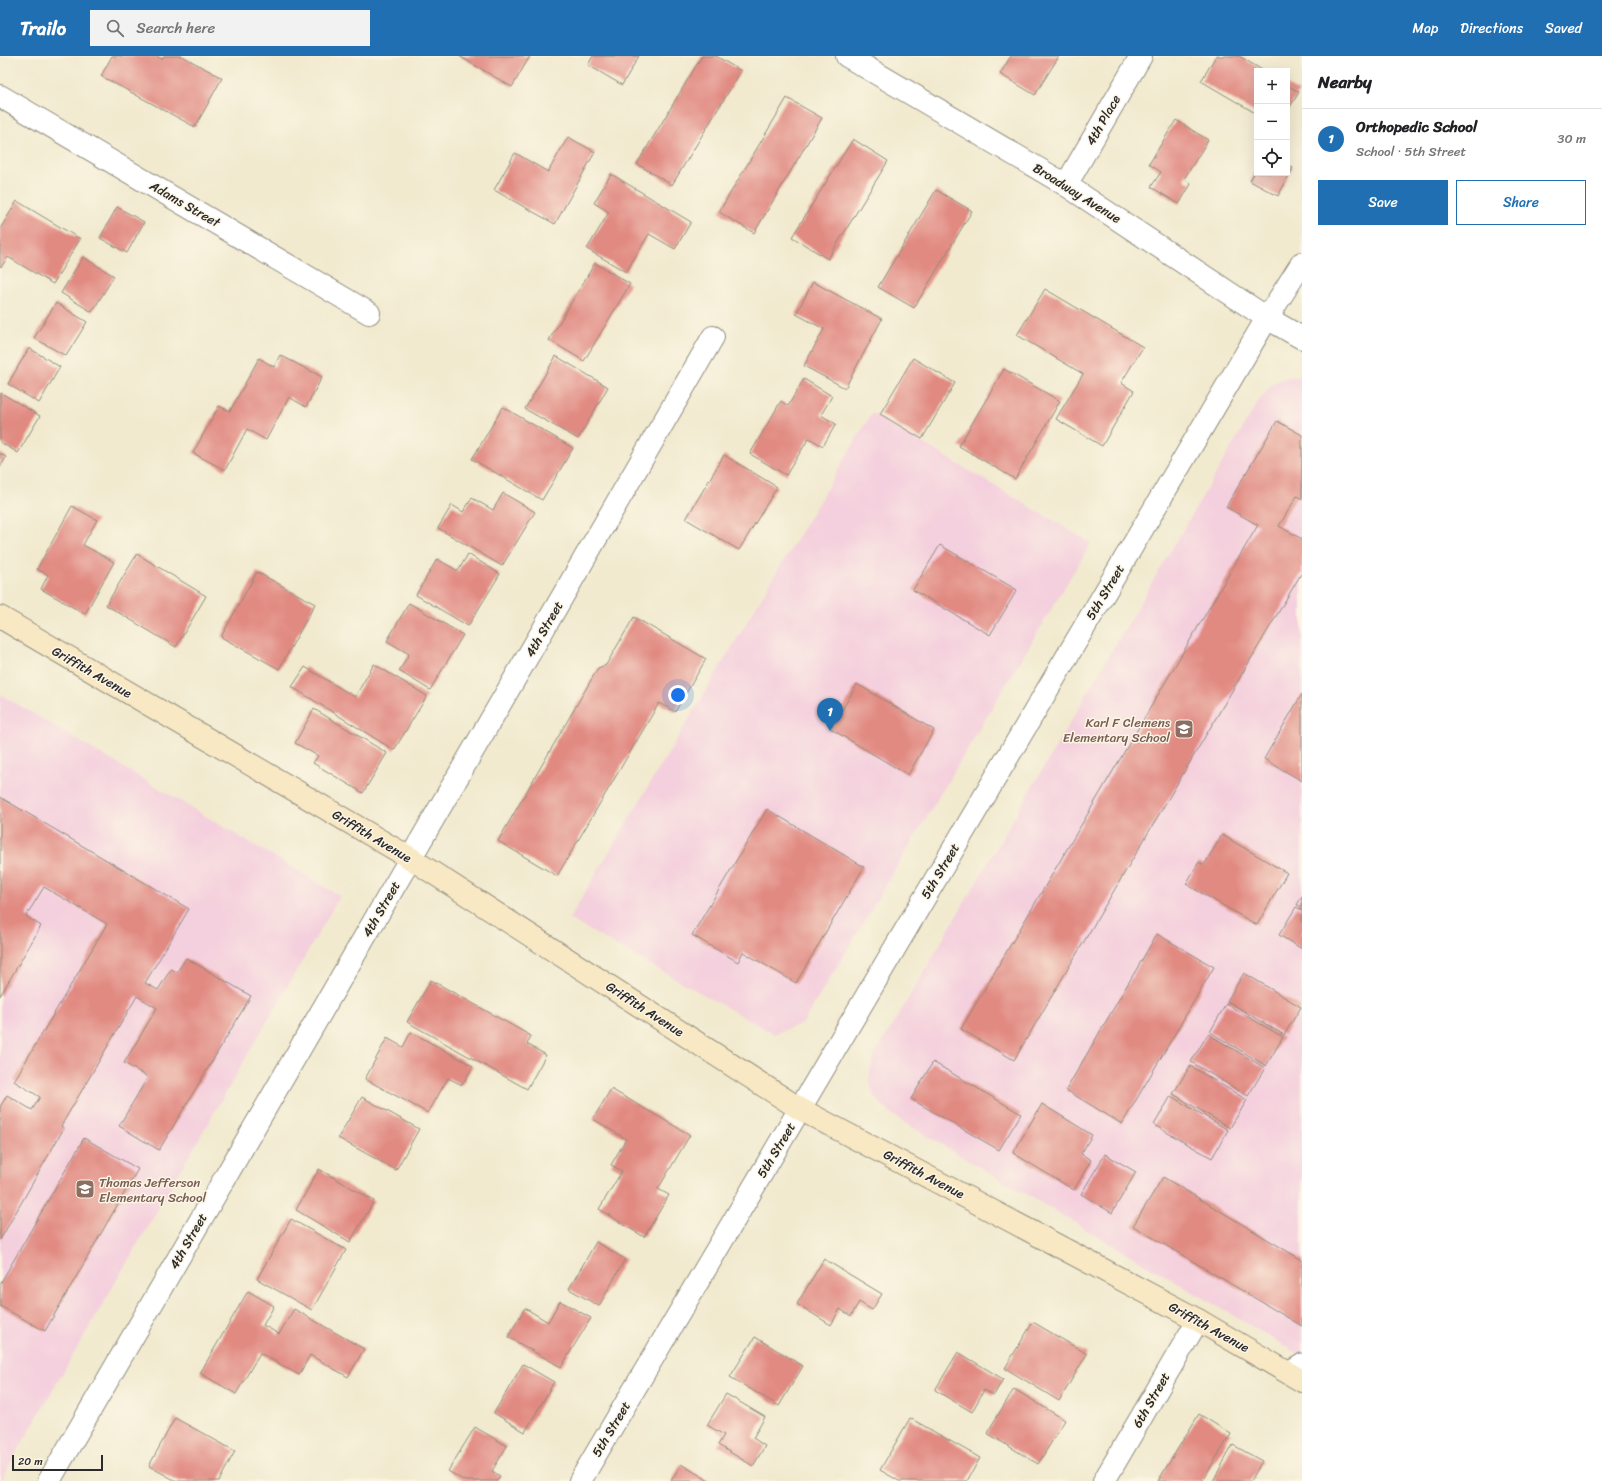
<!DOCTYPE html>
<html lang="en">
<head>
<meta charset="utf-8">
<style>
	body { margin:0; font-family:Sriracha,sans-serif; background:#f2f2f2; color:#202124 }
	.controls { position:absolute; right:12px; top:12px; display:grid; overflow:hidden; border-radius:0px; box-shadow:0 4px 16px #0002 }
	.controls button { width:36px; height:36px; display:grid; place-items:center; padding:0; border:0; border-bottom:1px solid #e0e0e0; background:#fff; color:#202124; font:20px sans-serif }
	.scale { position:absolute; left:12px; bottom:10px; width:91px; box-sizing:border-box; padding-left:4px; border:2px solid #2b2b2b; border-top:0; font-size:11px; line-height:14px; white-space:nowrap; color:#2b2b2b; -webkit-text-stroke:3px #fcf5e5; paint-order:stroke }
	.you { position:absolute; left:678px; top:639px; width:14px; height:14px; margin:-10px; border:3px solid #fff; border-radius:50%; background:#1a73e8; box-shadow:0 0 0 6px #1a73e833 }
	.badge { display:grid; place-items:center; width:26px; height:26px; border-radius:50%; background:#1f6fb2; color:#fff; font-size:13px; font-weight:700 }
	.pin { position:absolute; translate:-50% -33px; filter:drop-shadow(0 1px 2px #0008) }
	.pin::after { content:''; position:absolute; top:21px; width:14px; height:12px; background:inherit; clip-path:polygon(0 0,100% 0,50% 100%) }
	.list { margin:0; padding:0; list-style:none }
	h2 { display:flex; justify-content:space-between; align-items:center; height:52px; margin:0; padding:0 16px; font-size:17px }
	h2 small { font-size:13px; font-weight:400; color:#757577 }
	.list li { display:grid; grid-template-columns:26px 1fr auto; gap:12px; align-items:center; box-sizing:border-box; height:60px; padding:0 16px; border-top:1px solid #e0e0e0 }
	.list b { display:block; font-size:15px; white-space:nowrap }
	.list p { margin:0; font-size:13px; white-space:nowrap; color:#757577 }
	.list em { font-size:13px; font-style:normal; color:#757577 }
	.actions { display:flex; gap:8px; padding:12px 16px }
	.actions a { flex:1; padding:9px 0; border:1px solid #1f6fb2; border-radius:0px; text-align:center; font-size:14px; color:#1f6fb2 }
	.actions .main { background:#1f6fb2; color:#fff }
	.icon { flex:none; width:22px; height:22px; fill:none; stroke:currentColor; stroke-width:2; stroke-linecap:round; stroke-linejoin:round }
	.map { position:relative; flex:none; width:1302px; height:1425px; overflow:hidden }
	header { display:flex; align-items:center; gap:24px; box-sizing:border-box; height:56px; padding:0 20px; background:#1f6fb2; color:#fff }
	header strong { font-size:19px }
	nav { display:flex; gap:22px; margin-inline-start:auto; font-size:14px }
	.search { width:280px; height:36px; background:#f2f2f2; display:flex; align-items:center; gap:10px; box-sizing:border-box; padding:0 14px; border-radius:0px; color:#757577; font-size:15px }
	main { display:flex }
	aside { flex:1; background:#fff }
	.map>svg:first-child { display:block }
	.built { fill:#f4cfdd }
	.building { fill:#e18a82 }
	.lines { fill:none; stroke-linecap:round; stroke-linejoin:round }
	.service-casing { stroke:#8e8a7d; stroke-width:17 }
	.minor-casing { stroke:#8e8a7d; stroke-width:24 }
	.tertiary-casing { stroke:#8e8a7d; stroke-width:24 }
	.secondary-casing { stroke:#8e8a7d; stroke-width:24 }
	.service { stroke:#fff; stroke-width:15 }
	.minor { stroke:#fff; stroke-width:22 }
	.tertiary { stroke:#fff; stroke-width:22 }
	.secondary { stroke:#f8e8c3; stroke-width:22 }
	.labels { text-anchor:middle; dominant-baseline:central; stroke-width:3; stroke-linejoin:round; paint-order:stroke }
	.street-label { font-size:13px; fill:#2b2b2b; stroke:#fcf5e5 }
	.education-label { font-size:13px; fill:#785e54; stroke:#fcf5e5; text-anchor:end }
</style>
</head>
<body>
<header>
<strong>Trailo</strong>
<div class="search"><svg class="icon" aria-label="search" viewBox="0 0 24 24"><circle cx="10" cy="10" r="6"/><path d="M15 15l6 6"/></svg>Search here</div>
<nav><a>Map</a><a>Directions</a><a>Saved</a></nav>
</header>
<main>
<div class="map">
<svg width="1302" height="1425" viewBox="0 0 1302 1425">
	<rect width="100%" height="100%" fill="#fcf5e5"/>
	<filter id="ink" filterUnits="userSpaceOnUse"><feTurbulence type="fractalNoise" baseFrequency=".025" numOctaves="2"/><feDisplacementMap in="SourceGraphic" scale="8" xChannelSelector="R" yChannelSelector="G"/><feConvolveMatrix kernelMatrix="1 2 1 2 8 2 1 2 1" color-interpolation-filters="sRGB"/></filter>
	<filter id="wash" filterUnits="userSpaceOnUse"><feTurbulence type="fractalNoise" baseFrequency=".012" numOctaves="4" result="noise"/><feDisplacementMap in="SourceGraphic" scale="16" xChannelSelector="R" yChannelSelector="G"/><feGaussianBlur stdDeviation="0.9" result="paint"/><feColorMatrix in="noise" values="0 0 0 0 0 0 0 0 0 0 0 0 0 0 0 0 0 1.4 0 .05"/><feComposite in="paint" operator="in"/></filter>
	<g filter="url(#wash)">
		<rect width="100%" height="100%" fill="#f1eacf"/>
		<path class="built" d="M1288,321H1302V1300L898,1063L889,1056L876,1042L871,1033L869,1022L871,1010L875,999L1258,346L1271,329L1279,324Z
			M872,357L1091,487L803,967L774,978L569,863Z
			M0,638L340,840L0,1425Z"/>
		<g id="blocks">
			<path class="building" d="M112,0H156L162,3L164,0H182L222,22L195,71L101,20Z
				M459,0H530L512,31Z
				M593,0H639L622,29L588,9Z
				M702,0H716L741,15L672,129L637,108Z
				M1011,0H1059L1035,39L1000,18Z
				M1216,0H1239L1264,15H1257V58L1201,25Z
				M1287,29L1299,36L1287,56Z
				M787,42L822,62L754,177L719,156Z
				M1176,64L1208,84L1184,123L1191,128L1179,148L1151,131L1161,116L1149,108Z
				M568,81L595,96L555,168L494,134L515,97L548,116Z
				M853,83L888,105L828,203L792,181Z
				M1287,109L1293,112L1278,140L1250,125L1257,112V117H1287Z
				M611,118L691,166L675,193L649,178L626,216L587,193L609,156L594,147Z
				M936,134L972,155L914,252L878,231Z
				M17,145L80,183L53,228L8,201L1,211L0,210V173Z
				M117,151L144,166L127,197L100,182Z
				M83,201L114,220L92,256L61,237Z
				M595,207L630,228L584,305L549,284Z
				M813,226L882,263L845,332L804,310L824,273L796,258Z
				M1045,233L1143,291L1121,327L1134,335L1102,390L1056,363L1083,318L1017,279Z
				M56,247L87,266L66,300L34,282Z
				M29,292L60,311L39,347L8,328Z
				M280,299L322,321L306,351L289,341L266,384L247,373L225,414L193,397L219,350L230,355L259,302L274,311Z
				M556,300L608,331L578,383L525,353Z
				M913,302L955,327L922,383L880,358Z
				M1004,313L1060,345L1015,423L959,390Z
				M804,323L832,340L821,359L836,368L823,390L809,382L786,419L750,398L781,345L788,350Z
				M1,337L40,360L18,397L0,386V339Z
				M503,351L573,392L542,444L472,403Z
				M1277,365L1302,379V443L1297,440L1279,470L1302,483V518H1301L1014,1004L961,973L1258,469L1226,451Z
				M0,397L6,401L0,411Z
				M724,399L777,431L739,494L686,463Z
				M503,437L535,456L502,510L438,472L452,449L463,456L472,442L493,454Z
				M72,450L97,464L83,489L114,506L85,558L41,533L48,519L37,513Z
				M940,489L1017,534L990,579L913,534Z
				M137,498L206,540L176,591L106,549Z
				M468,498L500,518L468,570L416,539L437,503L458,515Z
				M257,516L315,548L279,613L221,581Z
				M409,547L463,579L430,634L399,615L409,598L387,585Z
				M634,561L706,603L675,656L659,647L557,820L498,785L598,612L606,609Z
				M374,608L427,640L394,694L292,631L305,611L355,641Z
				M857,628L934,674L908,719L831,673Z
				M1302,638V725L1264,703Z
				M314,653L387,697L363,737L313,707L318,700L295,687Z
				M0,741L189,853L145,927L158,934L171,913L177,916L186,902L251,940L159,1094L119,1070L148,1021L124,1007L157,952L137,940L61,1070L64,1072L0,1184V1051L7,1039L32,1054L40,1041L14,1025L107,868L44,831L26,860L41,870L0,940Z
				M767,753L864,811L796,927L743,896L738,906L692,879Z
				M1222,779L1287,817L1257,869L1186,828L1199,806L1204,809Z
				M1302,840V851L1297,849Z
				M1296,851L1302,854V893L1279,879Z
				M1157,878L1214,911L1122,1068L1066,1034Z
				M1244,917L1301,951L1284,979L1227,945Z
				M431,924L531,980L527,988L546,999L527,1033L407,966Z
				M1226,948L1283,981L1266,1010L1210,976Z
				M411,976L473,1010L462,1029L448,1022L428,1057L365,1023L387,982L403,991Z
				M1208,978L1265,1012L1248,1040L1191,1006Z
				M933,1006L1021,1058L999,1094L911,1043Z
				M1190,1010L1247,1044L1230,1072L1173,1038Z
				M611,1033L690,1079L658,1133L669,1139L644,1181L599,1153L622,1115L611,1109L626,1083L593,1063Z
				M1171,1040L1228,1074L1212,1102L1154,1069Z
				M362,1041L419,1073L396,1114L338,1082Z
				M1042,1048L1092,1079L1081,1098L1091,1104L1074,1134L1013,1097Z
				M84,1082L138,1113L45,1275L0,1250V1228Z
				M1105,1098L1136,1116L1112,1157L1081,1138Z
				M319,1113L374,1145L350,1186L296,1154Z
				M1163,1121L1302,1204V1270L1133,1170Z
				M291,1163L346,1194L312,1254L257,1223Z
				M596,1186L625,1203L599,1250L569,1233Z
				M824,1203L882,1238L872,1254L859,1246L851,1260L840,1253L831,1269L797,1248Z
				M248,1235L274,1250L263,1269L279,1278L294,1253L364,1293L348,1321L310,1299L299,1319L260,1297L236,1338L200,1317Z
				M560,1245L591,1262L561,1311L508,1281L525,1252L548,1266Z
				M1033,1266L1087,1298L1059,1345L1005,1312Z
				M755,1281L803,1310L779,1350L730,1321Z
				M958,1296L1003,1323L994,1339L984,1334L972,1356L935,1334Z
				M523,1308L554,1326L525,1376L494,1357Z
				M1014,1333L1065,1364L1038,1408L987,1377Z
				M726,1338L765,1361L753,1382L765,1390L753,1410L718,1389L724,1379L707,1369Z
				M1199,1358L1231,1378L1202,1425H1158Z
				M175,1362L235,1395L219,1425H176L149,1410Z
				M910,1362L980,1402L967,1425H899L880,1414Z
				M475,1371L507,1390L492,1415L500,1420L497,1425H465L448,1415Z
				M1233,1389L1262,1405L1251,1425H1213Z
				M681,1408L709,1425H671Z"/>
		</g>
	</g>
	<g filter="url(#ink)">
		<use href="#blocks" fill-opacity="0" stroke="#8e8a7d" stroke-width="1"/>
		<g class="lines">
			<g class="service-casing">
				<path id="service" d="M1286,1315L1302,1305"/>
			</g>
			<g class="minor-casing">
				<path id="minor" d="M0,40L369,257
					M1066,129L1141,0
					M49,1425L713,281
					M580,1425L1267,262L1302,207
					M1104,1425L1198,1264"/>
			</g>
			<g class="tertiary-casing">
				<path id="tertiary" d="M847,0L1066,129L1267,262L1302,282"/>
			</g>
			<g class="secondary-casing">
				<path id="secondary" d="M0,561L410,802L800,1053L1198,1264L1302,1325"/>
			</g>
			<use href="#service" class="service"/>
			<use href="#minor" class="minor"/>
			<use href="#tertiary" class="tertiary"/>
			<use href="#secondary" class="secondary"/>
		</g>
	</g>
	<defs>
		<g id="school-square" transform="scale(1)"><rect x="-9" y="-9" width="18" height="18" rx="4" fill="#8d6e63" stroke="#fcf5e5"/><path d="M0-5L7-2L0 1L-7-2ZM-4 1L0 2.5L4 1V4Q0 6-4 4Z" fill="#fff"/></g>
	</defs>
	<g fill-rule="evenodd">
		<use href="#school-square" x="1184" y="673"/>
		<use href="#school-square" x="85" y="1133"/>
	</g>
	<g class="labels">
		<g class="street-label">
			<text transform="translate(1103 64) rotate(-60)">4th Place</text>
			<text transform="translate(1077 137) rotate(32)">Broadway Avenue</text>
			<text transform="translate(185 148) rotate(30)">Adams Street</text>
			<text transform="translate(1105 536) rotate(-59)">5th Street</text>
			<text transform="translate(544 573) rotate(-60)">4th Street</text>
			<text transform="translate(92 616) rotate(30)">Griffith Avenue</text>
			<text transform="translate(372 780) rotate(31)">Griffith Avenue</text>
			<text transform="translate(940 815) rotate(-59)">5th Street</text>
			<text transform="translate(381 853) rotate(-60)">4th Street</text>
			<text transform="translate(645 953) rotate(33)">Griffith Avenue</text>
			<text transform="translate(776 1094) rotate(-59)">5th Street</text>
			<text transform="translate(924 1118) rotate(28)">Griffith Avenue</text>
			<text transform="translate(188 1185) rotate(-60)">4th Street</text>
			<text transform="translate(1209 1271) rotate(29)">Griffith Avenue</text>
			<text transform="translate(1151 1344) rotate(-60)">6th Street</text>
			<text transform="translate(611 1373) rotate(-59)">5th Street</text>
		</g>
		<g class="education-label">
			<text x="1170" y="666">Karl F Clemens<tspan x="1170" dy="15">Elementary School</tspan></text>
			<text x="99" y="1126" text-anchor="start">Thomas Jefferson<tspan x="99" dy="15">Elementary School</tspan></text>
		</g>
	</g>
</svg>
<div class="controls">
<button>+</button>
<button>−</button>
<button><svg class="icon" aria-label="locate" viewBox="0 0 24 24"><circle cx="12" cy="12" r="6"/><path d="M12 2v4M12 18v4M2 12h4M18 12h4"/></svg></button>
</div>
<div class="scale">20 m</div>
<div class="you"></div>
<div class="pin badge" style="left:830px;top:675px">1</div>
</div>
<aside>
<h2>Nearby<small></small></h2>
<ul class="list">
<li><span class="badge">1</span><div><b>Orthopedic School</b><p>School · 5th Street</p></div><em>30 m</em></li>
</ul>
<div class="actions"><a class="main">Save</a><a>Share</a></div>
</aside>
</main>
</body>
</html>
